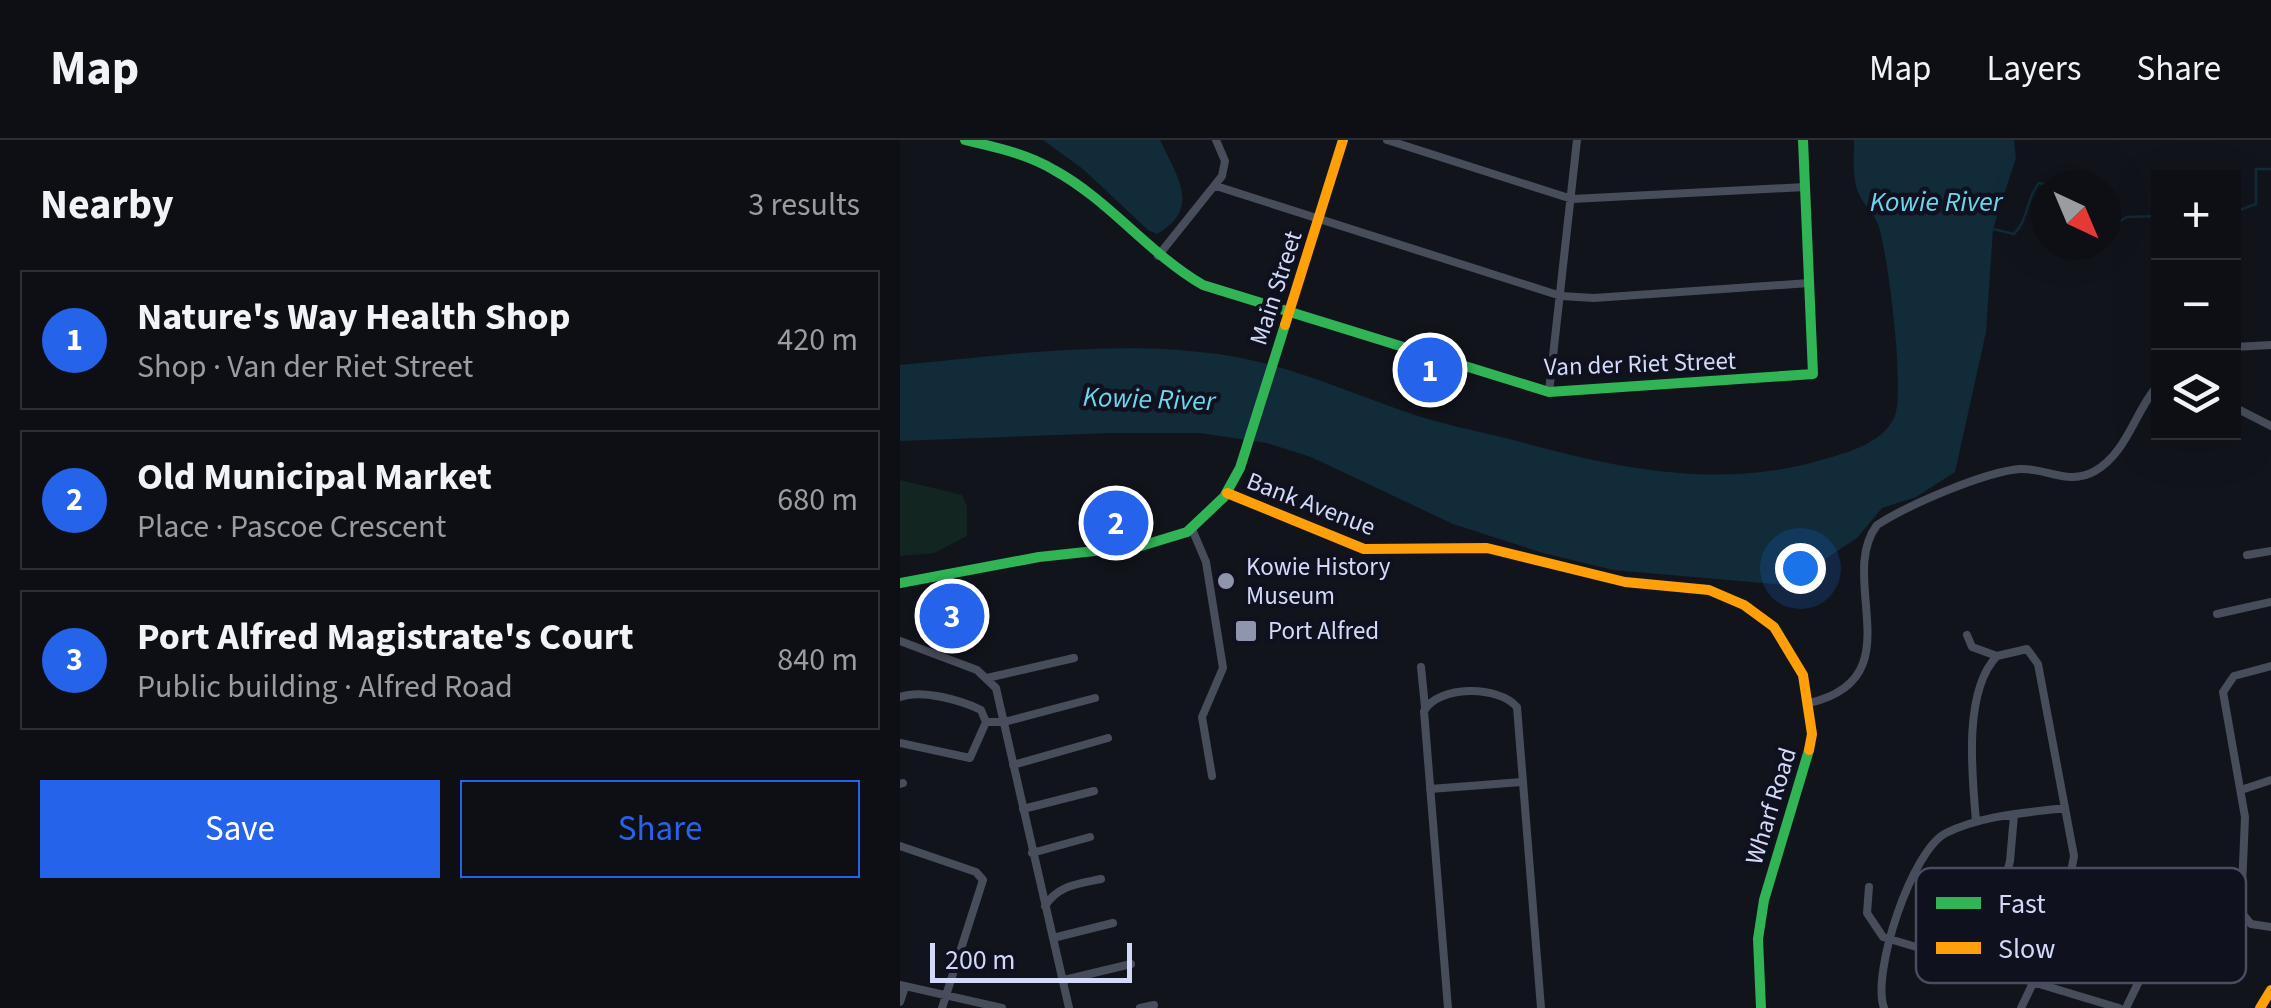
<!DOCTYPE html>
<html lang="en">
<head>
<meta charset="utf-8">
<style>
	body { margin:0; font-family:"Source Sans 3",sans-serif; background:#1c1d22; color:#f1f3f6 }
	.controls { position:absolute; right:30px; top:30px; display:grid; overflow:hidden; border-radius:0px; box-shadow:0 10px 40px #0002 }
	.controls button { width:90px; height:90px; display:grid; place-items:center; padding:0; border:0; border-bottom:2px solid #2e2f34; background:#0e0f15; color:#f1f3f6; font:50px sans-serif }
	.compass { position:absolute; left:1131px; top:30px; width:90px; height:90px; border-radius:50%; background:#0e0f15; box-shadow:0 10px 40px #0002; rotate:136deg }
	.scale { position:absolute; left:30px; bottom:25px; width:202px; box-sizing:border-box; padding-left:10px; border:5px solid #d3daf9; border-top:0; font-size:28px; line-height:35px; white-space:nowrap; color:#d3daf9; -webkit-text-stroke:8px #0f111f; paint-order:stroke }
	.you { position:absolute; left:900px; top:428px; width:35px; height:35px; margin:-25px; border:8px solid #fff; border-radius:50%; background:#1a73e8; box-shadow:0 0 0 15px #1a73e833 }
	.badge { display:grid; place-items:center; width:65px; height:65px; border-radius:50%; background:#2563eb; color:#fff; font-size:32px; font-weight:700 }
	.pin { position:absolute; translate:-50% -50%; border:5px solid #fff; box-shadow:0 2px 10px #0006 }
	.list { margin:0; padding:0; list-style:none }
	h2 { display:flex; justify-content:space-between; align-items:center; height:130px; margin:0; padding:0 40px; font-size:42px }
	h2 small { font-size:32px; font-weight:400; color:#9b9ca0 }
	.list li { display:grid; grid-template-columns:65px 1fr auto; gap:30px; align-items:center; box-sizing:border-box; height:140px; margin:0 20px 20px; padding:0 20px; border:2px solid #2e2f34; border-radius:0px }
	.list b { display:block; font-size:38px; white-space:nowrap }
	.list p { margin:0; font-size:32px; white-space:nowrap; color:#9b9ca0 }
	.list em { font-size:32px; font-style:normal; color:#9b9ca0 }
	.actions { display:flex; gap:20px; padding:30px 40px }
	.actions a { flex:1; padding:22px 0; border:2px solid #2563eb; border-radius:0px; text-align:center; font-size:35px; color:#2563eb }
	.actions .main { background:#2563eb; color:#fff }
	.icon { flex:none; width:55px; height:55px; fill:none; stroke:currentColor; stroke-width:2; stroke-linecap:round; stroke-linejoin:round }
	.map { position:relative; flex:none; width:1371px; height:868px; overflow:hidden }
	header { display:flex; align-items:center; gap:60px; box-sizing:border-box; height:140px; padding:0 50px; background:#0e0f15; border-bottom:2px solid #2e2f34 }
	header strong { font-size:48px }
	nav { display:flex; gap:55px; margin-inline-start:auto; font-size:35px }
	main { display:flex }
	aside { flex:1; background:#0e0f15 }
	.map>svg:first-child { display:block }
	.green { fill:#132520 }
	.water { fill:#112b39 }
	.lines { fill:none; stroke-linecap:round; stroke-linejoin:round }
	.stream { stroke:#112b39; stroke-width:2.5 }
	.street { stroke:#484d5b; stroke-width:8 }
	.fast { stroke:#30b455; stroke-width:10 }
	.slow { stroke:#ff9f0a; stroke-width:10 }
	.poi-dot { fill:#8f95ac; stroke:#0f111f; stroke-width:4 }
	.labels { text-anchor:middle; dominant-baseline:central; stroke-width:9; stroke-linejoin:round; paint-order:stroke }
	.street-label { font-size:25px; fill:#d3daf9; stroke:#0f111f }
	.poi-label { font-size:25px; fill:#d3daf9; stroke:#0f111f; text-anchor:start }
	.water-label { font-size:28px; font-style:italic; fill:#6ed6ec; stroke:#0f111f }
	.key { fill:#0f111f; stroke:#4a4d60; stroke-width:2.5 }
	.key-label { font-size:28px; fill:#d3daf9 }
</style>
</head>
<body>
<header>
<strong>Map</strong>
<nav><a>Map</a><a>Layers</a><a>Share</a></nav>
</header>
<main>
<aside>
<h2>Nearby<small>3 results</small></h2>
<ul class="list">
<li><span class="badge">1</span><div><b>Nature's Way Health Shop</b><p>Shop · Van der Riet Street</p></div><em>420 m</em></li>
<li><span class="badge">2</span><div><b>Old Municipal Market</b><p>Place · Pascoe Crescent</p></div><em>680 m</em></li>
<li><span class="badge">3</span><div><b>Port Alfred Magistrate's Court</b><p>Public building · Alfred Road</p></div><em>840 m</em></li>
</ul>
<div class="actions"><a class="main">Save</a><a>Share</a></div>
</aside>
<div class="map">
<svg width="1371" height="868" viewBox="0 0 1371 868">
	<rect width="100%" height="100%" fill="#12141c"/>
	<path class="green" d="M0,340L62,355L67,366V396L34,413L0,416Z"/>
	<path class="water" d="M143,0H260C277,37 302,68 257,94L248,90L183,29Z
		M954,0H1114L1116,18L1093,89L1086,192L1055,332L1016,357L982,368L957,398L886,445L713,430L643,413L553,384L411,317L367,303L300,293H211L0,301V225C105,215 218,199 324,215C392,225 454,255 518,276C549,286 582,292 613,300C716,328 819,351 925,319C949,312 982,303 994,278C1006,254 988,113 978,84C973,72 963,64 958,52C952,38 954,15 954,0Z"/>
	<g class="lines">
		<path class="stream" d="M1334,72L1356,64V29H1371
			M1093,89L1114,94C1129,79 1126,58 1139,43L1147,45
			M1206,89L1227,77L1258,76"/>
		<path class="street" d="M487,0L672,59L905,47
			M316,46L661,156L694,158L909,143
			M258,116L322,36L325,21L316,0
			M1334,207L1371,205
			M649,252L677,0
			M1334,267L1371,286
			M292,389L306,422L323,528L302,577L312,636
			M1347,415L1371,411
			M1317,474L1371,462
			M1067,495L1072,507L1097,516
			M0,501L77,530L96,548L169,868
			M1371,526L1334,536L1323,552L1345,677L1341,772L1351,784L1371,787
			M521,527L525,567
			M87,538L174,518
			M0,557C21,549 61,560 81,570L86,582L70,618L0,603
			M909,563C1015,539 936,439 977,385C1008,365 1084,332 1120,329C1147,328 1169,346 1195,331C1227,313 1235,271 1258,245
			M86,582H104L195,558
			M113,625L208,598
			M0,644L3,643
			M530,649L622,642
			M1341,650L1371,640
			M123,669L194,651
			M1076,681C1072,635 1063,551 1097,516L1127,509L1138,524L1174,716L1161,785L1121,868
			M0,706L76,732L83,740L42,868
			M132,713L190,697
			M969,747L967,773L983,797L1219,868
			M145,766C158,745 178,744 201,739
			M153,798L213,783
			M1082,825L1110,721L1114,675
			M164,840L231,824
			M0,845L102,868
			M0,862L5,847
			M240,868L254,865
			M548,868L524,571C539,545 598,545 617,567L641,868
			M984,868C971,833 1012,710 1046,693C1083,675 1125,673 1165,668
			M1226,868L1242,835L1248,795"/>
		<path class="fast" d="M65,0C95,7 127,14 154,30C209,60 248,113 303,145L649,252L913,234L903,0
			M0,443L139,417L241,406L287,392L324,357L340,328L385,185
			M861,868L858,799L864,760L909,610"/>
		<path class="slow" d="M385,185L443,0
			M327,353L464,409L587,408L725,442L809,450L844,465L874,487L903,535L912,594L909,610
			M1360,868L1371,850"/>
	</g>
	<g class="poi-dot">
		<circle cx="326" cy="441" r="10"/>
		<rect x="334" y="479" width="24" height="24" rx="5"/>
	</g>
	<g class="labels">
		<g class="street-label">
			<text transform="translate(376 148) rotate(-72)">Main Street</text>
			<text transform="translate(740 224) rotate(-2)">Van der Riet Street</text>
			<text transform="translate(411 364) rotate(21)">Bank Avenue</text>
			<text transform="translate(871 666) rotate(-73)">Wharf Road</text>
		</g>
		<g class="poi-label">
			<text x="346" y="427">Kowie History<tspan x="346" dy="29">Museum</tspan></text>
			<text x="368" y="491">Port Alfred</text>
		</g>
		<g class="water-label">
			<text x="1036" y="62">Kowie River</text>
			<text transform="translate(249 259) rotate(2)">Kowie River</text>
		</g>
	</g>
	<rect x="1016" y="728" width="330" height="115" rx="15" class="key"/>
	<rect x="1036" y="757" width="45" height="12" fill="#30b455"/>
	<rect x="1036" y="802" width="45" height="12" fill="#ff9f0a"/>
	<g class="key-label">
		<text x="1098" y="773">Fast</text>
		<text x="1098" y="818">Slow</text>
	</g>
</svg>
<div class="controls">
<button>+</button>
<button>−</button>
<button><svg class="icon" aria-label="layers" viewBox="0 0 24 24"><path d="M12 4l9 5-9 5-9-5zM3 14l9 5 9-5"/></svg></button>
</div>
<svg class="compass" viewBox="-18 -18 36 36"><path d="M0-13l5 13h-10z" fill="#e53935"/><path d="M0 13l5-13h-10z" fill="#9b9ca0"/></svg>
<div class="scale">200 m</div>
<div class="you"></div>
<div class="pin badge" style="left:530px;top:230px">1</div>
<div class="pin badge" style="left:216px;top:383px">2</div>
<div class="pin badge" style="left:52px;top:476px">3</div>
</div>
</main>
</body>
</html>
